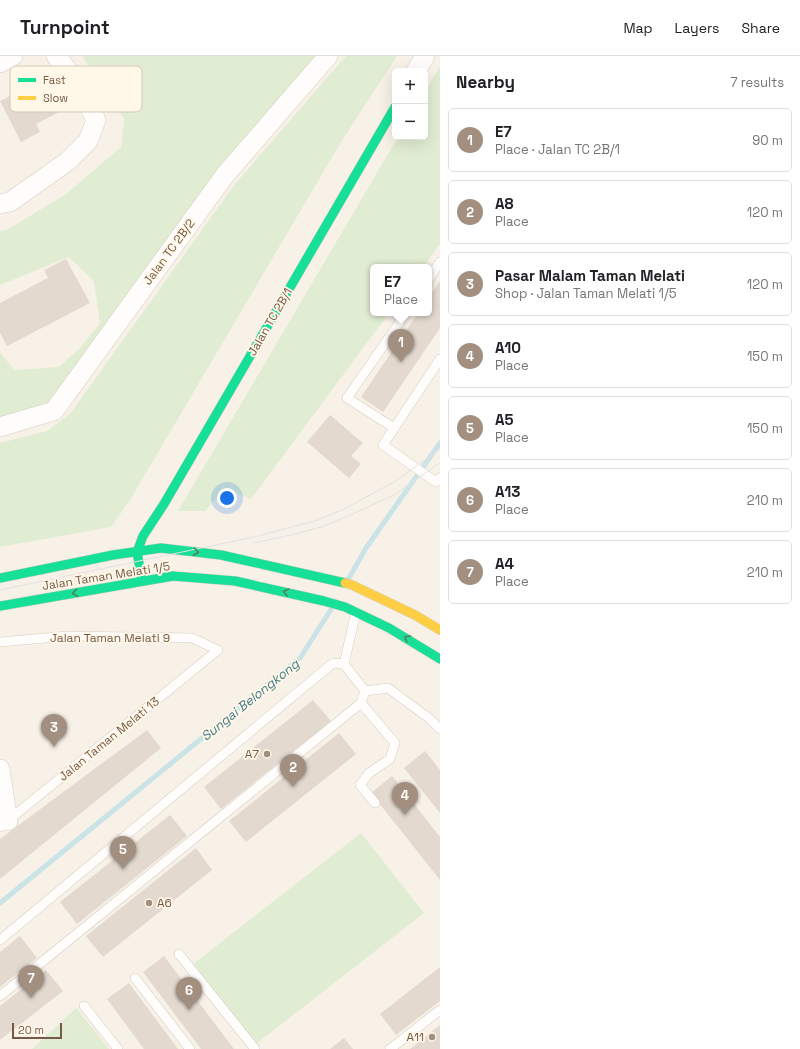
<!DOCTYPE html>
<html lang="en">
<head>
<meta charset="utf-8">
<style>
	body { margin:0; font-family:"Space Grotesk",sans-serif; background:#f2f2f2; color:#202124 }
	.controls { position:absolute; right:12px; top:12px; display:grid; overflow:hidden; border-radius:6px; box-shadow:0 4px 16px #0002 }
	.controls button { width:36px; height:36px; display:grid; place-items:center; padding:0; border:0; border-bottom:1px solid #e0e0e0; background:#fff; color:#202124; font:20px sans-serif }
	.scale { position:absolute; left:12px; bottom:10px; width:50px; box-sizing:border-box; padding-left:4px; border:2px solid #755a47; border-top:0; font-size:11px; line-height:14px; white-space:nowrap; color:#755a47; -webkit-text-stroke:3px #fff7e8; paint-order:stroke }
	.you { position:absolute; left:227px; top:442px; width:14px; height:14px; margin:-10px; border:3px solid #fff; border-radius:50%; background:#1a73e8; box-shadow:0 0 0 6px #1a73e833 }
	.badge { display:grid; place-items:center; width:26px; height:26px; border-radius:50%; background:#a28f7f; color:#fff; font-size:13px; font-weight:700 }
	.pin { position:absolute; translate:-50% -33px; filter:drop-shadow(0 1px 2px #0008) }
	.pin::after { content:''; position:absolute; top:21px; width:14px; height:12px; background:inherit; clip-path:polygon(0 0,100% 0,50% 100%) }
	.popup { position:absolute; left:370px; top:208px; width:62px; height:52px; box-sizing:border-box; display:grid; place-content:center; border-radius:6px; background:#fff; filter:drop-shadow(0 1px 3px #0005); font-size:13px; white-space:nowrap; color:#757577 }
	.popup b { font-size:15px; color:#202124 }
	.popup::after { content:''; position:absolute; left:50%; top:100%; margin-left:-8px; border:8px solid transparent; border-top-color:#fff }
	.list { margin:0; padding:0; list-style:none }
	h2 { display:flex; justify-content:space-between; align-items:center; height:52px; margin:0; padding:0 16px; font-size:17px }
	h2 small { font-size:13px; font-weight:400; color:#757577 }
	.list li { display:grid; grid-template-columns:26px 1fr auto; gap:12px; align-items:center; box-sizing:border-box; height:64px; margin:0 8px 8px; padding:0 8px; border:1px solid #e0e0e0; border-radius:6px }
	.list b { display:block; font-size:15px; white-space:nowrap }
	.list p { margin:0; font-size:13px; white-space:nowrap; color:#757577 }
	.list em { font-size:13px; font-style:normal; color:#757577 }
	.map { position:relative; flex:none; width:440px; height:993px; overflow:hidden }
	header { display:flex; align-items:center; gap:24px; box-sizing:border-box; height:56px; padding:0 20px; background:#fff; border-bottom:1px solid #e0e0e0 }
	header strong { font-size:19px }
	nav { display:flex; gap:22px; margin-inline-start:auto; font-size:14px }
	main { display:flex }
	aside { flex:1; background:#fff }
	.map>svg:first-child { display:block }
	.green { fill:#e1edd2 }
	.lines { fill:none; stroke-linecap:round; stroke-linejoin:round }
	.stream { stroke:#cae3e7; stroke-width:5 }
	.building { fill:#e3d9cf }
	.lane-casing { stroke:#d6ccc2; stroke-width:10 }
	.street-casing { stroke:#d6ccc2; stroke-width:20 }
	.fast-casing { stroke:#d7cdc4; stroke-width:10 }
	.slow-casing { stroke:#d7cdc4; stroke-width:10 }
	.lane { stroke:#fefdfb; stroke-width:9 }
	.street { stroke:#fefdfb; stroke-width:19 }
	.fast { stroke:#16e098; stroke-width:9 }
	.slow { stroke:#ffcf43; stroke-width:9 }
	.tram { stroke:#e4e1e4; stroke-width:1 }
	.oneway { stroke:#5d7c5b }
	.poi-dot { fill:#a28f7f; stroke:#fff7e8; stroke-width:1.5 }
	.labels { text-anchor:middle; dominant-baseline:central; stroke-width:3.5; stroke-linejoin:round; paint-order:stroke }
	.street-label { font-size:12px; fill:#755a47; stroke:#fff7e8 }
	.poi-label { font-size:12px; fill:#755a47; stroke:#fff7e8; text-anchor:end }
	.water-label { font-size:13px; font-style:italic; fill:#417a89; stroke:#fff7e8 }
	.key { fill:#fff7e8; stroke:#d6c8b8; stroke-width:1 }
	.key-label { font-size:11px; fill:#755a47 }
</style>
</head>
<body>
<header>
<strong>Turnpoint</strong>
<nav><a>Map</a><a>Layers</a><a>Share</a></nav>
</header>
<main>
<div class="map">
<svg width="440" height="993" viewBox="0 0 440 993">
	<rect width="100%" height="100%" fill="#f7f1e7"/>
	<path class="green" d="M82,0H320L39,363L0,373V296L14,314L59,311L81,291L100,267L94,225L69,201L0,229V175L7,174L66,138L121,91L124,63Z
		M346,0H397L341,86L130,444L111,471L0,491V387L47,375L70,358L235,128Z
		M440,10V188L423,211H373V257H389L251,443L225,433L205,455H178L398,81H425V36Z
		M361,777L424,857L256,988L193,908Z
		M76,952L109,993H32Z"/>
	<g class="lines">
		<path class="stream" d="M349,522L366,492L440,387
			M0,847L300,602L332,552"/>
	</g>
	<path class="building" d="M44,23L61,55L36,68L40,76L21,86L0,45Z
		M66,203L90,247L7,290L0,277V247L48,222L44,214Z
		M440,225V272L383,356L361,341L418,257H429V241Z
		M330,359L363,387L351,400L361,408L349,422L307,386Z
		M313,644L331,665L221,753L204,731Z
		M147,674L161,692L0,823V783Z
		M339,677L356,698L246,786L229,765Z
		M425,695L440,714V757L404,712Z
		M392,720L440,781V824L371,737Z
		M170,759L187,780L77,868L60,846Z
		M196,792L212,814L103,901L86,880Z
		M20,880L37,902L0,931V896Z
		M164,900L234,993H201L143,916Z
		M440,911V945L396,979L380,958Z
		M46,914L63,935L0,984V950Z
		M129,927L178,993H144L107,943Z
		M440,969V993H410Z
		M344,982L353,993H330Z"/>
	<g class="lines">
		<g class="lane-casing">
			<path id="lane" d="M429,223L440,206
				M440,303L383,389L436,426L440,422
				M394,372L347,342L406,257
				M356,556L344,608L365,635L361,647L395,687L390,703L369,717L360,729L375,747
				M0,586L68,580L192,582L218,594L0,771
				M365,635L388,632L430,663L440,673
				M0,884L333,607L344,608
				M179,898L255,993
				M135,922L190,993
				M0,940L361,647
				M84,950L118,993
				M390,993L440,954"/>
		</g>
		<g class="street-casing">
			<path id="street" d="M0,7L13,0
				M416,15L425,0
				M0,148L10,146L68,105L88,85L96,64L72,19L56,0
				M0,371L54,355L225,119L328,0
				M0,713L8,765"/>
		</g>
		<g class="fast-casing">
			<path id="fast" d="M0,522L113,499L161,492L221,499L345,527
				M142,524L137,496L143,480L164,448L395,51
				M0,550L173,520L235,525L324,545L345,551L389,572L440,603"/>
		</g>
		<g class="slow-casing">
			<path id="slow" d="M345,527L352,529L415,559L440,574"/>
		</g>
		<use href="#lane" class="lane"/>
		<use href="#street" class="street"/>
		<use href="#fast" class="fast"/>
		<use href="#slow" class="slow"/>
		<path class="tram" d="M254,487L291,479L321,471L348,460L394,439L440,407
			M0,534L254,481L318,464L344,453L396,425L440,393"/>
	</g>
	<defs><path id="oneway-chevron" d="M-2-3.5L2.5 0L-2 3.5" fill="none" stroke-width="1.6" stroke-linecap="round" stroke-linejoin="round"/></defs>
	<g class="oneway">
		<use href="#oneway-chevron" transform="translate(196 496) rotate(7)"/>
		<use href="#oneway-chevron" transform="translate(286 536) rotate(-167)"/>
		<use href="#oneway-chevron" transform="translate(75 537) rotate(170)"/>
		<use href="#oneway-chevron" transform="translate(407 582) rotate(-149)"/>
	</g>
	<g class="poi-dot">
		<circle cx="267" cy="698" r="4"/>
		<circle cx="149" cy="847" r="4"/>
		<circle cx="432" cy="981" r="4"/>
	</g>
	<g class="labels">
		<g class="street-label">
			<text transform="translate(169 196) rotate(-54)">Jalan TC 2B/2</text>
			<text transform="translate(270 266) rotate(-60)">Jalan TC 2B/1</text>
			<text transform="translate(106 520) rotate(-9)">Jalan Taman Melati 1/5</text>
			<text x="110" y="582">Jalan Taman Melati 9</text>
			<text transform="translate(109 683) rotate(-39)">Jalan Taman Melati 13</text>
		</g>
		<g class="poi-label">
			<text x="259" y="698">A7</text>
			<text x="157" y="847" text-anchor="start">A6</text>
			<text x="424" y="981">A11</text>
		</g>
		<g class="water-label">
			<text transform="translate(250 644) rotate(-39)">Sungai Belongkong</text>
		</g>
	</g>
	<rect x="10" y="10" width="132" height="46" rx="6" class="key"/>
	<rect x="18" y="22" width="18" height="4" fill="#16e098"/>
	<rect x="18" y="40" width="18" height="4" fill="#ffcf43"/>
	<g class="key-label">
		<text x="43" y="28">Fast</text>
		<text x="43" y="46">Slow</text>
	</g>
</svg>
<div class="controls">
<button>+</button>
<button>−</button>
</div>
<div class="scale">20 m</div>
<div class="you"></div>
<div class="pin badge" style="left:401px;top:306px">1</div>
<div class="popup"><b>E7</b>Place</div>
<div class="pin badge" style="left:293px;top:731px">2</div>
<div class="pin badge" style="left:54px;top:691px">3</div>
<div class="pin badge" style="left:405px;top:759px">4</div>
<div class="pin badge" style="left:123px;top:813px">5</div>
<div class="pin badge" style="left:189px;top:954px">6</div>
<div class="pin badge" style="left:31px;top:942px">7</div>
</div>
<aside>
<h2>Nearby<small>7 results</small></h2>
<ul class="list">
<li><span class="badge">1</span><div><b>E7</b><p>Place · Jalan TC 2B/1</p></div><em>90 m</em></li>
<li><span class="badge">2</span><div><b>A8</b><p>Place</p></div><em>120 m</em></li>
<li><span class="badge">3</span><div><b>Pasar Malam Taman Melati</b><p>Shop · Jalan Taman Melati 1/5</p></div><em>120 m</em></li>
<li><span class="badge">4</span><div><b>A10</b><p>Place</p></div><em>150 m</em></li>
<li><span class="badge">5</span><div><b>A5</b><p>Place</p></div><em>150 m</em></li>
<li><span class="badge">6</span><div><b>A13</b><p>Place</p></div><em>210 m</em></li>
<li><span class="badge">7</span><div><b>A4</b><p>Place</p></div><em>210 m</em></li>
</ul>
</aside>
</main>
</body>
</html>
